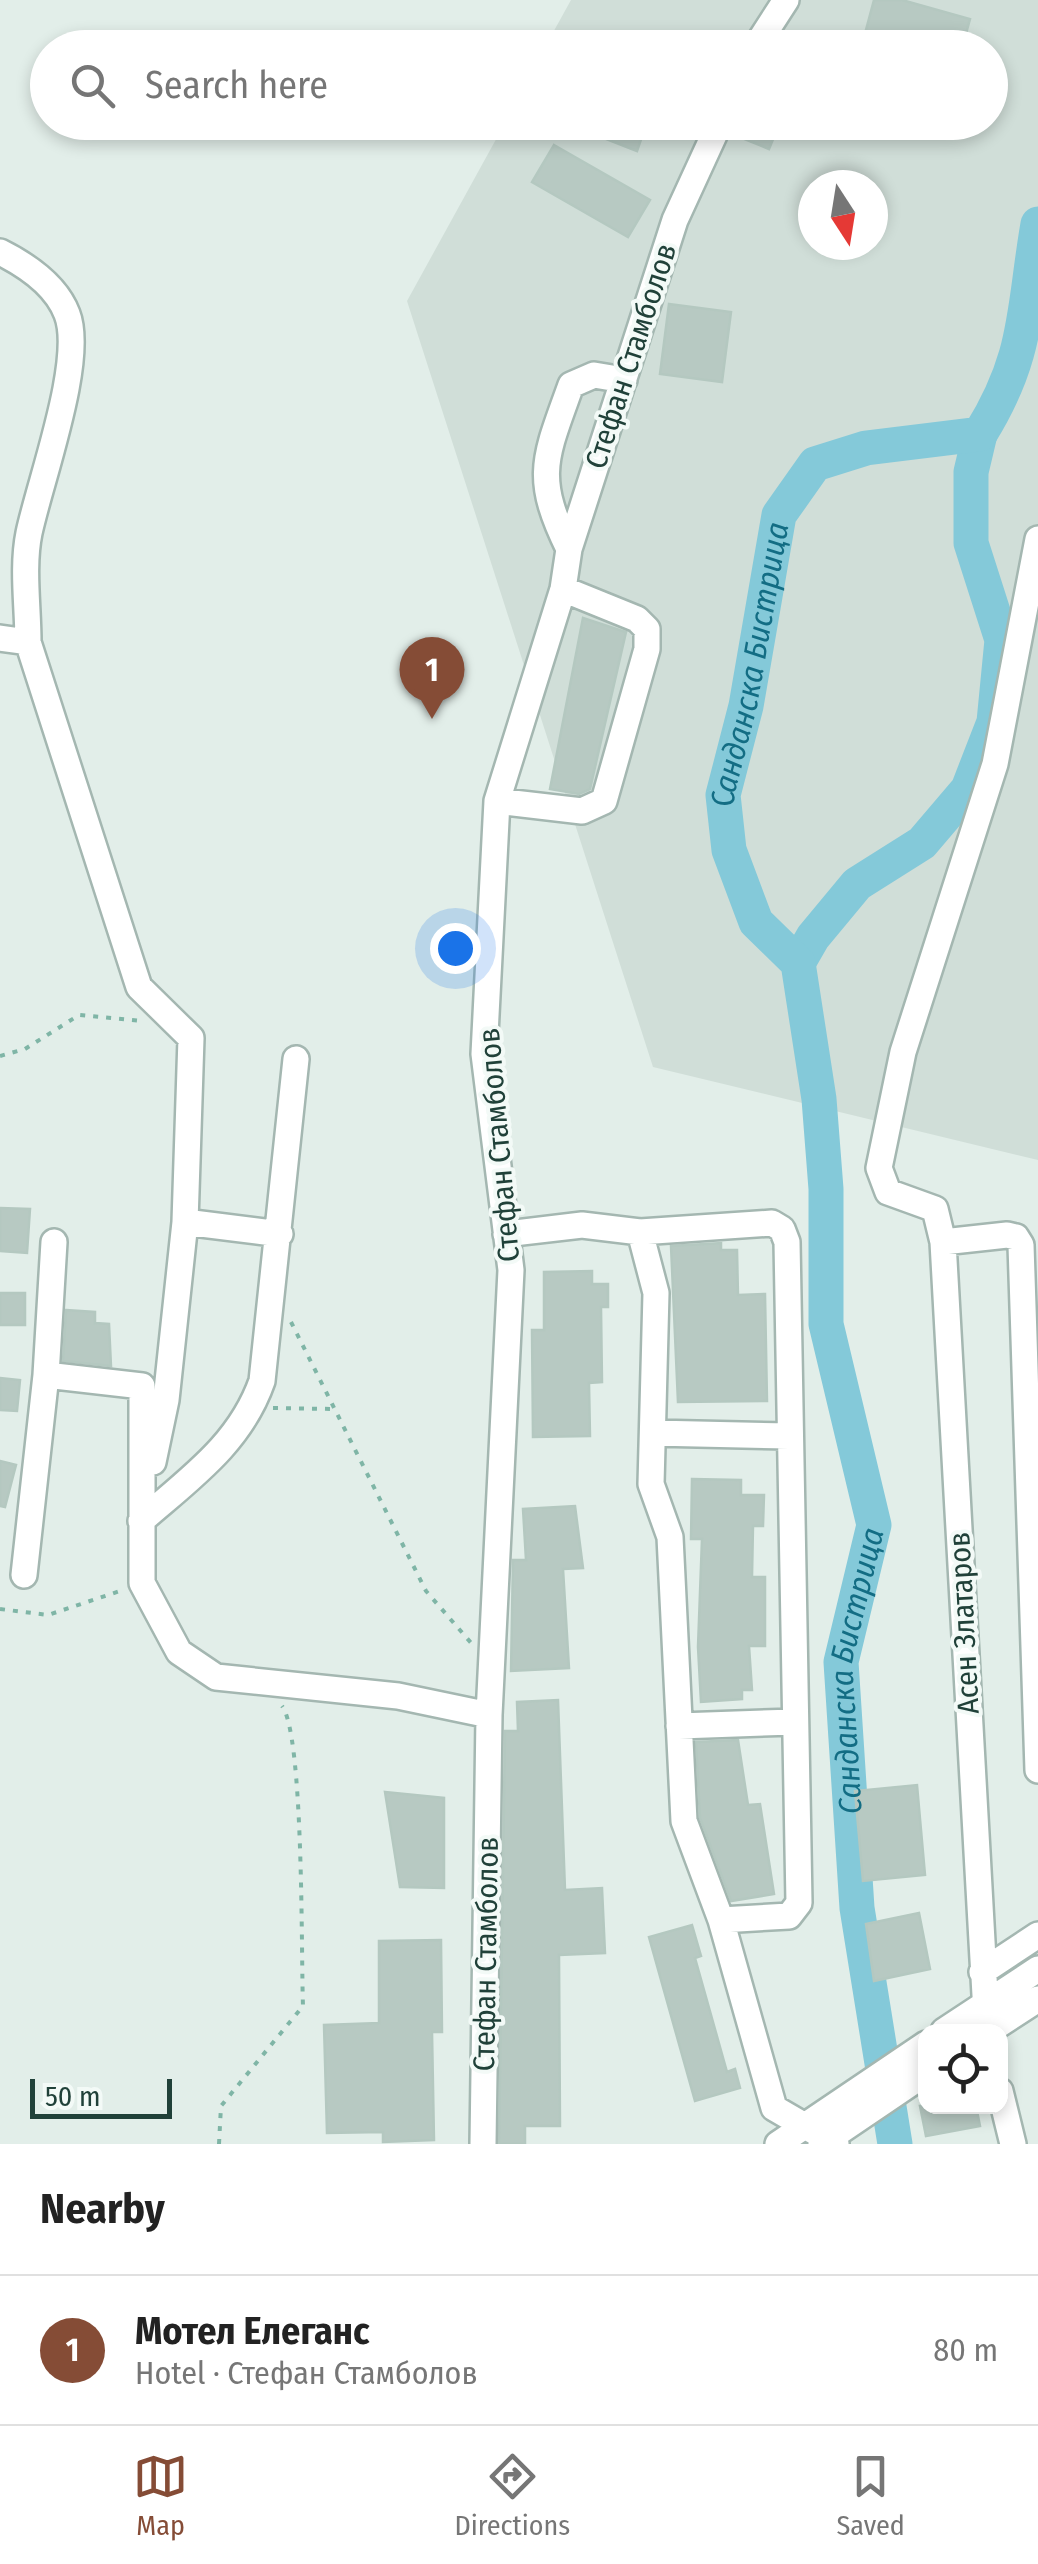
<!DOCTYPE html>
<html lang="en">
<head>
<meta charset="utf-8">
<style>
	body { margin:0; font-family:"Fira Sans Condensed",sans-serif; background:#f6f6f6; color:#222 }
	.controls { position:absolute; right:30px; bottom:30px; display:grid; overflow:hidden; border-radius:20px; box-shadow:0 5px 15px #0003 }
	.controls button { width:90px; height:90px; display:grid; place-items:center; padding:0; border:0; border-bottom:2px solid #e0e0e0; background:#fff; color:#222; font:50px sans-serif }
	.compass { position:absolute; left:798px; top:170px; width:90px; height:90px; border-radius:50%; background:#fff; box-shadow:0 5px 15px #0003; rotate:168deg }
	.scale { position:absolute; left:30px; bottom:25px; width:142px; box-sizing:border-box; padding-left:10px; border:5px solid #204139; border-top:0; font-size:28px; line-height:35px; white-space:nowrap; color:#204139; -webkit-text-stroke:8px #f3faf7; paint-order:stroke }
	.you { position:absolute; left:455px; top:948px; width:35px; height:35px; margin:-25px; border:8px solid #fff; border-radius:50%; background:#1a73e8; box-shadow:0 0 0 15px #1a73e833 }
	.badge { display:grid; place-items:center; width:65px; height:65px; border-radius:50%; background:#854c36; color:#fff; font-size:32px; font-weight:700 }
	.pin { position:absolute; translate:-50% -82px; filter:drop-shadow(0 2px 5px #0008) }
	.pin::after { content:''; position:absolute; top:52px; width:35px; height:30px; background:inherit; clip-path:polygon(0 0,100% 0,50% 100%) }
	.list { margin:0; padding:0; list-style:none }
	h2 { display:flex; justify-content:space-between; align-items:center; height:130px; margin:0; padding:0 40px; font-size:42px }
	h2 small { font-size:32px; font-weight:400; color:#767676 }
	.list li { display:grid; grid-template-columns:65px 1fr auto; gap:30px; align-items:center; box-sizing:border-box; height:150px; padding:0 40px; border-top:2px solid #e0e0e0 }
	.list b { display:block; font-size:38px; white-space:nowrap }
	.list p { margin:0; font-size:32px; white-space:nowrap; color:#767676 }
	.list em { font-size:32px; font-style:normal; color:#767676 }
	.icon { flex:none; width:55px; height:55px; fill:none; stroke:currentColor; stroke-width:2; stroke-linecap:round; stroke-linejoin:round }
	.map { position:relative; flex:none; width:1038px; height:2144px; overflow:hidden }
	.search { position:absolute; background:#fff; box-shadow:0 5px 15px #0003; left:30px; right:30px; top:30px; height:110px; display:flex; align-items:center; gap:25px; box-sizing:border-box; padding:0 35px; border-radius:55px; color:#767676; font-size:38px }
	.sheet { height:280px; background:#fff }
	nav { display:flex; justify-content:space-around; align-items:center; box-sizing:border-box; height:140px; border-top:2px solid #e0e0e0; background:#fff; font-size:28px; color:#767676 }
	nav a { display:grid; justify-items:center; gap:5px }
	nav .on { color:#854c36 }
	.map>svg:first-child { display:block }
	.built { fill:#d0ded8; fill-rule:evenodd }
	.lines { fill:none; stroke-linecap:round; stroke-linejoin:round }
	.river { stroke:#84c9d9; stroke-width:35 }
	.building { fill:#b7c9c2; stroke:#b4c8c0; stroke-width:2.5 }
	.minor-casing { stroke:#a4b7b1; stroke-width:30 }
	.path { stroke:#7fb5a6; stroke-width:4; stroke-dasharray:5 8; stroke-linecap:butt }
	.minor { stroke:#fff; stroke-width:25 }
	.labels { text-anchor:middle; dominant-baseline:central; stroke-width:8; stroke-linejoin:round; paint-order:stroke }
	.street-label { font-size:30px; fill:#204139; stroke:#f3faf7 }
	.water-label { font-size:32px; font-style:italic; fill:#136d84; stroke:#f3faf7 }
</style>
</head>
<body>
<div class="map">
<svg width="1038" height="2144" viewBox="0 0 1038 2144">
	<rect width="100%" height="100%" fill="#e2eee9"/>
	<path class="built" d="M571,0H1038V1160L653,1067L407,301L505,123L990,122V48L545,47ZM813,185H873V245H813Z"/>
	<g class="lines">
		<g class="river">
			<path d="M798,963L813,937L857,884L922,843L968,789L994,722L1002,640L971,543V472L980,434"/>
			<path id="s1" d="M895,2144L857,1908L841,1662L874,1525L826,1324V1189L819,1099L798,963L756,922L729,850L723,795L746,706L779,515L815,464L866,448L980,434C1029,355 1023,311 1038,224"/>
		</g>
	</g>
	<path class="building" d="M874,0H902L970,19L962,48H927L866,30Z
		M563,122H647L637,151Z
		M736,122H780L769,149L732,134Z
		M554,145L650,200L628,237L532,182Z
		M669,304L731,312L722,382L660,374Z
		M583,618L626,632L590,789L579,794L550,789Z
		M0,1208L30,1209L27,1253L0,1251Z
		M721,1243V1250H737L738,1295L765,1294L767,1401L678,1402L671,1246Z
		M592,1271V1284H608V1307H601L602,1382L589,1383L590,1436L533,1437L532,1330H544V1272Z
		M0,1293H25V1325H0Z
		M66,1310L95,1312V1323L109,1324L111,1366L63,1361Z
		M0,1378L20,1380L17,1411L0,1410Z
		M0,1461L16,1465L5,1507L0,1506Z
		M692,1479L741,1480V1495H764L763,1526H753L752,1577H765V1646H749L752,1690H742V1699L701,1702L698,1647L702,1539H691Z
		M575,1506L583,1568L563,1569L569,1668L511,1671L513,1560H526L523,1509Z
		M558,1700L565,1890L602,1888L605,1953L559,1955L560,2126H525V2144H499L505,1731H518L517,1702Z
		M738,1740L748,1805L760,1804L774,1894L731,1901L700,1818L696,1742Z
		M917,1785L925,1875L863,1881L855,1791Z
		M385,1792L444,1798V1888L400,1887Z
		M919,1913L930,1969L874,1981L866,1924Z
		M692,1925L701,1956L695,1958L727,2072L735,2069L740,2088L695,2101L649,1937Z
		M441,1940L442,2032H432L434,2140L383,2142V2132L327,2133L324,2025L379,2023V1941Z
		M920,2106H976L980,2126L926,2136Z"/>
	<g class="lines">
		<g class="minor-casing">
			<path id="minor" d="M755,48L786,0
				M0,252C26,265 56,285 67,314C85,360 40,481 29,533C22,567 28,607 28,642
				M1038,539L995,764L903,1052L879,1168L888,1192L935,1209L943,1242L1007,1235L1016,1237L1021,1245L1038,1770
				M569,549C533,476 545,458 571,385L594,375L624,380
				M0,638L28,642L139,987L191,1038L185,1222L280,1234
				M497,801L582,811L604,801L647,649V629L637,619L563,589
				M640,1232L772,1223L782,1229L787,1242L799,1903L789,1916L721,1920
				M506,1234L582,1225L640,1232L656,1293L651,1484L670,1537L684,1821L721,1920L774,2108L836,2144
				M943,1242L987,2031
				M46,1375L54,1242
				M653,1433L789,1436
				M153,1462L166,1400L185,1222
				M141,1521C189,1479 240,1444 262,1381L296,1059
				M24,1575L46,1375L142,1386V1583L179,1652L216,1677L398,1696L489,1715
				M679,1726L794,1722
				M982,1972L1038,1935
				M944,2031L1038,1969
				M989,2031L1038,1999
				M1000,2091L1013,2144
				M483,2144L489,1715L511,1270L484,1054L497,801L563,589L569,549L675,220L720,122
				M778,2144L926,2044
				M821,2144L926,2073"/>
		</g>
		<path class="path" d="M0,1056L25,1049L79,1015L143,1021
			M291,1322L426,1591L472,1644
			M273,1408L333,1409
			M0,1609L48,1615L123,1590
			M219,2144L221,2106L303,2006C301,1955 304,1735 282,1706"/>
		<use href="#minor" class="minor"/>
	</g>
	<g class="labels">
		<g class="street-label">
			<text transform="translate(631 356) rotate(-72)">Стефан Стамболов</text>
			<text transform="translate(499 1145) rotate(-95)">Стефан Стамболов</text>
			<text transform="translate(964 1623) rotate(-93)">Асен Златаров</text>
			<text transform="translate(486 1954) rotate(-89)">Стефан Стамболов</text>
		</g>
		<g class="water-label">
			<text stroke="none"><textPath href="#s1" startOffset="1520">Санданска Бистрица</textPath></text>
			<text stroke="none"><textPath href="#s1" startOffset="478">Санданска Бистрица</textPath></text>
		</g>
	</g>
</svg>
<div class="controls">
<button><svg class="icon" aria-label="locate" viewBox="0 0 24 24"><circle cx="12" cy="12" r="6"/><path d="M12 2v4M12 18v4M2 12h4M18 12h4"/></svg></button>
</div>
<svg class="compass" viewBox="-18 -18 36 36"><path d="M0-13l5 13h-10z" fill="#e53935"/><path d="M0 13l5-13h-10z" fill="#767676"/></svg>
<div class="scale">50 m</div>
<div class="you"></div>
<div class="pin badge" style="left:432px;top:719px">1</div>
<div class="search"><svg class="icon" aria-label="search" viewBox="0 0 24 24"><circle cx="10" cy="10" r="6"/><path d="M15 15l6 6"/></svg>Search here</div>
</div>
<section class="sheet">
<h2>Nearby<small></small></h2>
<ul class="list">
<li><span class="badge">1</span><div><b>Мотел Елеганс</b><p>Hotel · Стефан Стамболов</p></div><em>80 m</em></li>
</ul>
</section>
<nav>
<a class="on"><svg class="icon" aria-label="map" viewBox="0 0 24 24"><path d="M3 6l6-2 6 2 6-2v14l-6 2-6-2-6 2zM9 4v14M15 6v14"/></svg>Map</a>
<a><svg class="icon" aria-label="directions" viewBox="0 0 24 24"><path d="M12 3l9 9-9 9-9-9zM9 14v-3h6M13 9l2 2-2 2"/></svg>Directions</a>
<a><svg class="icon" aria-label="saved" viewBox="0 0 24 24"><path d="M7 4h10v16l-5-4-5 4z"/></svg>Saved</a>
</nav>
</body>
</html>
